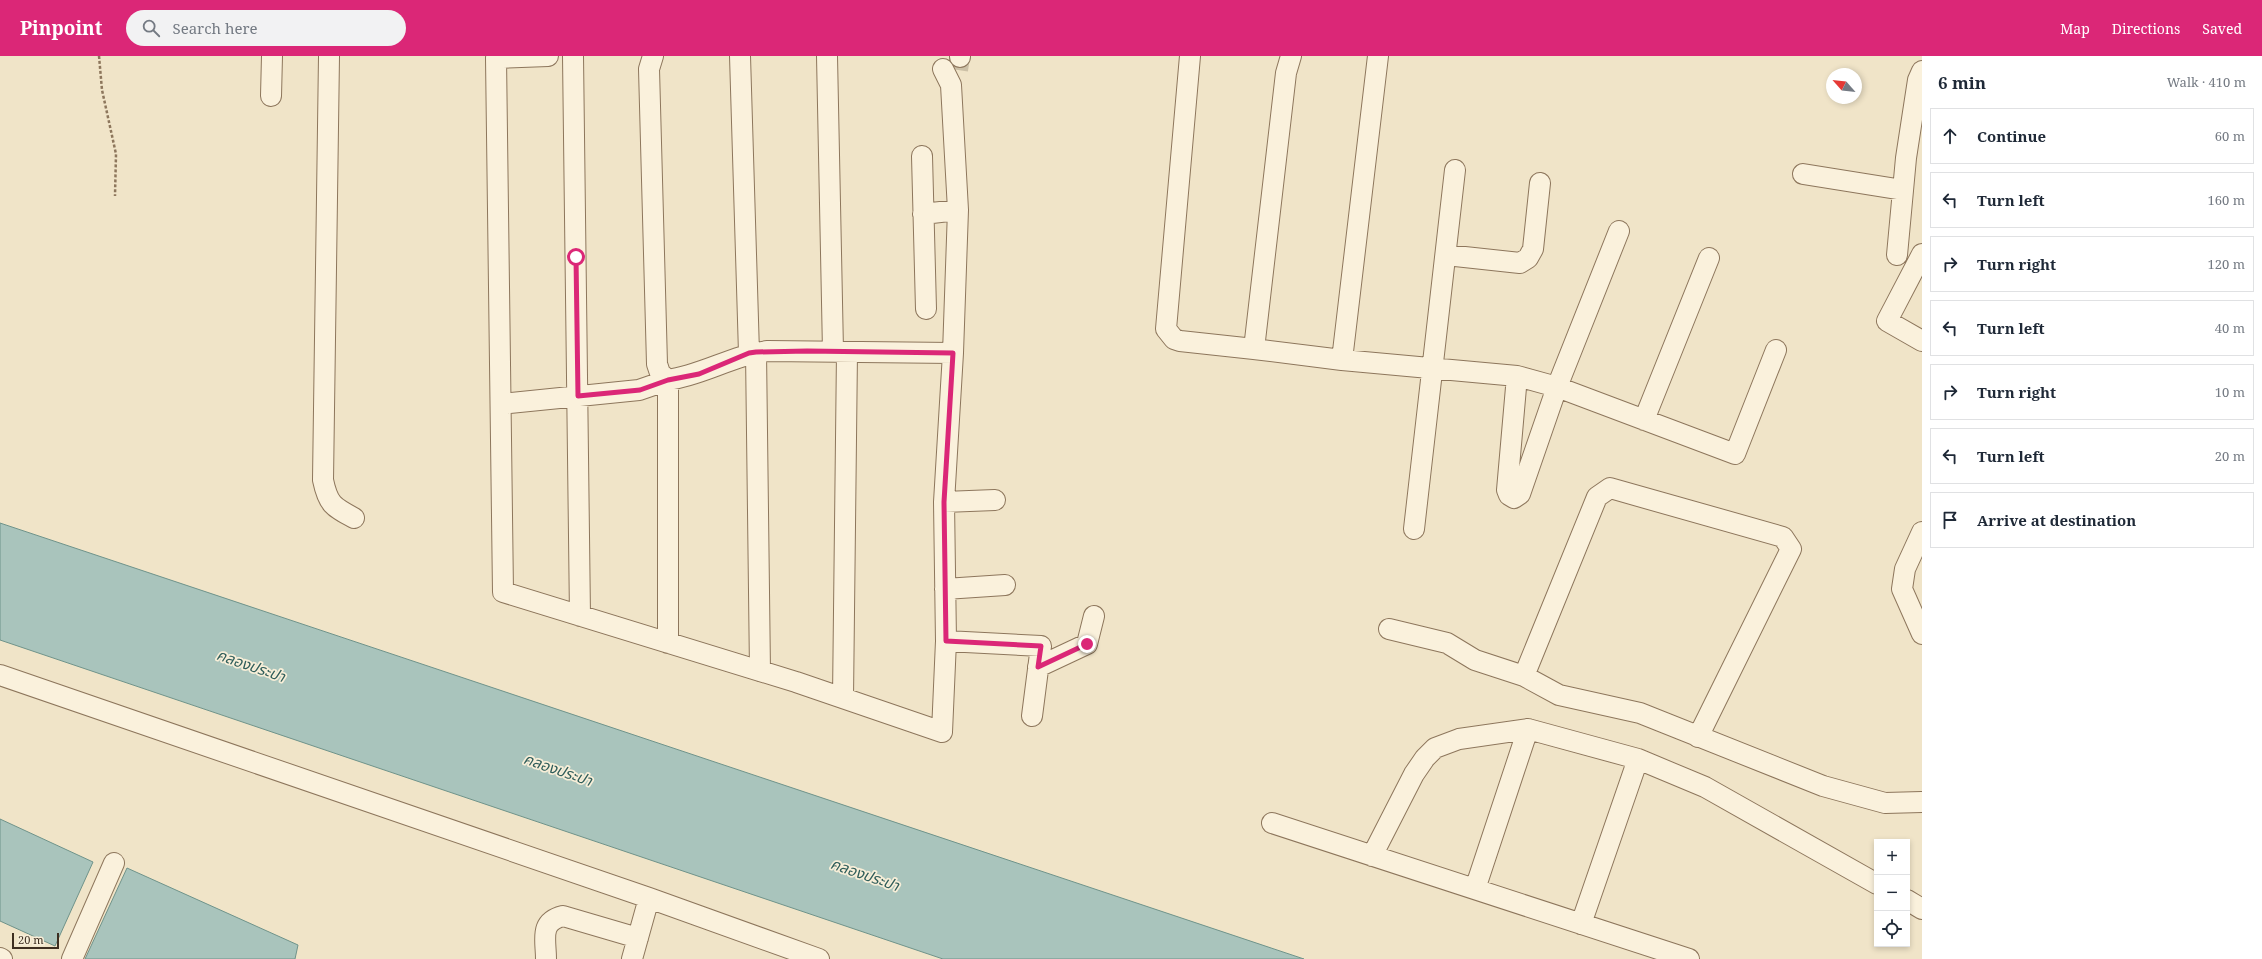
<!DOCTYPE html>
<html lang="en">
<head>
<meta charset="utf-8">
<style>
	body { margin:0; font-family:"Noto Serif","Noto Sans Thai",serif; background:#f2f2f3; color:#1f2937 }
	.controls { position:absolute; right:12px; bottom:12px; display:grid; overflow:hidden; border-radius:0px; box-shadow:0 2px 6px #0003 }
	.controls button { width:36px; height:36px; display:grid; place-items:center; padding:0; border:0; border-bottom:1px solid #e0e1e3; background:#fff; color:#1f2937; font:20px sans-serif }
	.compass { position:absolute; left:1826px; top:12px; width:36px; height:36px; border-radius:50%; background:#fff; box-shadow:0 2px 6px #0003; rotate:297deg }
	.scale { position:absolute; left:12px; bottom:10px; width:47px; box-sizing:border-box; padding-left:4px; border:2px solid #3d2e20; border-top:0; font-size:11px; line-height:14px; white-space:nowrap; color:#3d2e20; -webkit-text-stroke:3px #f7eed8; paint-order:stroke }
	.stop { position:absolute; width:12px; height:12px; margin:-9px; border:3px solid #db2777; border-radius:50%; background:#fff }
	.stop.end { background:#db2777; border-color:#fff; box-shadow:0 1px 4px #0008 }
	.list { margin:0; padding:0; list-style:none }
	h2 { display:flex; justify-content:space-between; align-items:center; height:52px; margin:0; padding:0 16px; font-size:17px }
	h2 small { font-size:13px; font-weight:400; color:#747a83 }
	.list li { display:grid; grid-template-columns:26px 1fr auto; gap:12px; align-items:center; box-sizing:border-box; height:56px; margin:0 8px 8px; padding:0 8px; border:1px solid #e0e1e3; border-radius:0px }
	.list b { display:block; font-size:15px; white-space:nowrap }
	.list em { font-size:13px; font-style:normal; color:#747a83 }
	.icon { flex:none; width:22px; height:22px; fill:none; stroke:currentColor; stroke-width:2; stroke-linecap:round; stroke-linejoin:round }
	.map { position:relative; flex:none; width:1922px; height:903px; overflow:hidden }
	header { display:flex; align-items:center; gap:24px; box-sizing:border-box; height:56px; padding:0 20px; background:#db2777; color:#fff }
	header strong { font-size:19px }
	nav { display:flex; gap:22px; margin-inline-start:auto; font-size:14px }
	.search { width:280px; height:36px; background:#f2f2f3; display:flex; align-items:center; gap:10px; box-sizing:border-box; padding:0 14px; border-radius:22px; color:#747a83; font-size:15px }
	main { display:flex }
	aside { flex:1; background:#fff }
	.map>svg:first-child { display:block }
	.water { fill:#a9c4bc; stroke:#6f938a }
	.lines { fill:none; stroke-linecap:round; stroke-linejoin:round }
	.minor-tunnel { stroke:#ccc0a6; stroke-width:20; stroke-dasharray:20 10; stroke-linecap:butt }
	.minor-casing { stroke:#8d765c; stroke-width:22 }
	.path { stroke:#8d765c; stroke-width:2.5; stroke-dasharray:3 2; stroke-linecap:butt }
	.minor { stroke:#faf1dc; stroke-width:20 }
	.route { stroke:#db2777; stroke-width:5 }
	.labels { text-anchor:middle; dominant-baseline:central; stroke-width:3.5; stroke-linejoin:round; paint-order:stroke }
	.water-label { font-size:15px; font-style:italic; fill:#2f5d5a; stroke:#f7eed8 }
</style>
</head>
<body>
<header>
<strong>Pinpoint</strong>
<div class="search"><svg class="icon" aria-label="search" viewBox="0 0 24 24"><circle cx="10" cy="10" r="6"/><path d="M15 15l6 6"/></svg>Search here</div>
<nav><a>Map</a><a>Directions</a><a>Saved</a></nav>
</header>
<main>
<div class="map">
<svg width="1922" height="903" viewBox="0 0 1922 903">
	<rect width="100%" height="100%" fill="#f0e4c8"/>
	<path class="water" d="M0,467L1304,903H943L0,584Z
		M0,763L93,806L55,890L0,865Z
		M127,812L298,889L295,903H85Z"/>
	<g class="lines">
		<path class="minor-tunnel" d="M958,14L960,1"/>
		<g class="minor-casing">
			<path id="minor" d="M329,0L323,424C328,448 333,451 354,462
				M548,0L496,2L503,536L796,626L942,676L946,585
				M573,0L580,560
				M653,0L649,13L657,308L660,317L668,324C703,319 733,299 768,295L953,297L958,154L951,29L943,13
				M740,0L749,297
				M827,0L833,295
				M1190,0L1166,273L1174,283L1180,285L1254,293
				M1291,0L1286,17L1254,293L1342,304L1517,320L1557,331L1735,398L1776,294
				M960,1V0
				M271,40L272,0
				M922,100L926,253
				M1803,118L1903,134
				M923,158L958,154
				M1922,198L1887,265L1922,285
				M1446,199L1520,207L1528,202L1533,193L1540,127
				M1897,199L1906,102L1918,24L1922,15
				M756,296L760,615
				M953,297L944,446L946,585L1041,590L1032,660
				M1342,304L1378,0
				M1517,320L1507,434L1509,439L1514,442L1520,438L1557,331L1619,175
				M501,348L639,334L668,324V587
				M1644,364L1709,202
				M944,446L995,444
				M1414,473L1455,114
				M1922,476L1905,513L1902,533L1922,578
				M945,533L1005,529
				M1389,573L1447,587L1475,604L1524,620
				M1038,611L1087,588L1094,560
				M0,619L649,842L819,903
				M843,642L847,296
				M1698,681L1791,493L1783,481L1610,432L1597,441L1524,620L1559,639L1640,657L1823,730L1885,747L1922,746
				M1272,767L1689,903
				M1372,800L1414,718L1425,702L1435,692L1459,683L1528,673L1638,703L1705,731L1877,828
				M1475,833L1528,673
				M1907,844L1922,853
				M1581,868L1638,703
				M0,902L2,903
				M72,903L114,807
				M546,903C546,883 539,866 563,860L638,882
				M632,903L649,842"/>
		</g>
		<path class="path" d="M99,0L102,34L116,98L115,140"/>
		<use href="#minor" class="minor"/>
	</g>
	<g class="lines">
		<path class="route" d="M576,201L578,340L640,334L668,324L699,318L749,297L756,296L807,295L953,297L944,446L946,585L1041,590L1038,611L1087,588"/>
	</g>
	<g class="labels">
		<g class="water-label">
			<text transform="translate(251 609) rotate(19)">คลองประปา</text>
			<text transform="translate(558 713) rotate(19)">คลองประปา</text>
			<text transform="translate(865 818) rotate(19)">คลองประปา</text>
		</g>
	</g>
</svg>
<div class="controls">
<button>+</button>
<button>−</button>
<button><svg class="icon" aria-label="locate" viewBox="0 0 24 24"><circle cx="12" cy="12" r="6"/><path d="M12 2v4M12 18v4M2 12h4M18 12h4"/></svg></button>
</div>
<svg class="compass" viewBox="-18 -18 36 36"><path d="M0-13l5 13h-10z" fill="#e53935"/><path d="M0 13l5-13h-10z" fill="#747a83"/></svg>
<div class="scale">20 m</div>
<div class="stop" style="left:576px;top:201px"></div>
<div class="stop end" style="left:1087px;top:588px"></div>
</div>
<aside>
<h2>6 min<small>Walk · 410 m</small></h2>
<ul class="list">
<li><svg class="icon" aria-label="ahead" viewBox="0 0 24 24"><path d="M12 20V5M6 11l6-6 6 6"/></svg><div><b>Continue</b></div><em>60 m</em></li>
<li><svg class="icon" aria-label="left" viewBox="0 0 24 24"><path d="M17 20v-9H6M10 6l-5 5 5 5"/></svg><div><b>Turn left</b></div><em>160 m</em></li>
<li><svg class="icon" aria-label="right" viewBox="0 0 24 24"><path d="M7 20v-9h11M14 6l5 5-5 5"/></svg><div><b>Turn right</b></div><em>120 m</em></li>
<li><svg class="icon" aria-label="left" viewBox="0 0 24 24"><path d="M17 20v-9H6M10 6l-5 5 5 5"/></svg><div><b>Turn left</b></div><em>40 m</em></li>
<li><svg class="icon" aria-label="right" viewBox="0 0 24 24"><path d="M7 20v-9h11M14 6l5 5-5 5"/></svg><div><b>Turn right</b></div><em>10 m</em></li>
<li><svg class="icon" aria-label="left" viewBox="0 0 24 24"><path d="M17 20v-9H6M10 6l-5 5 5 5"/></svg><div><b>Turn left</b></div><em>20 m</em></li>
<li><svg class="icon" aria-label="arrive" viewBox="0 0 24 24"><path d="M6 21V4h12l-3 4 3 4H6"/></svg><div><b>Arrive at destination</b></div></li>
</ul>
</aside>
</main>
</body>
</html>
